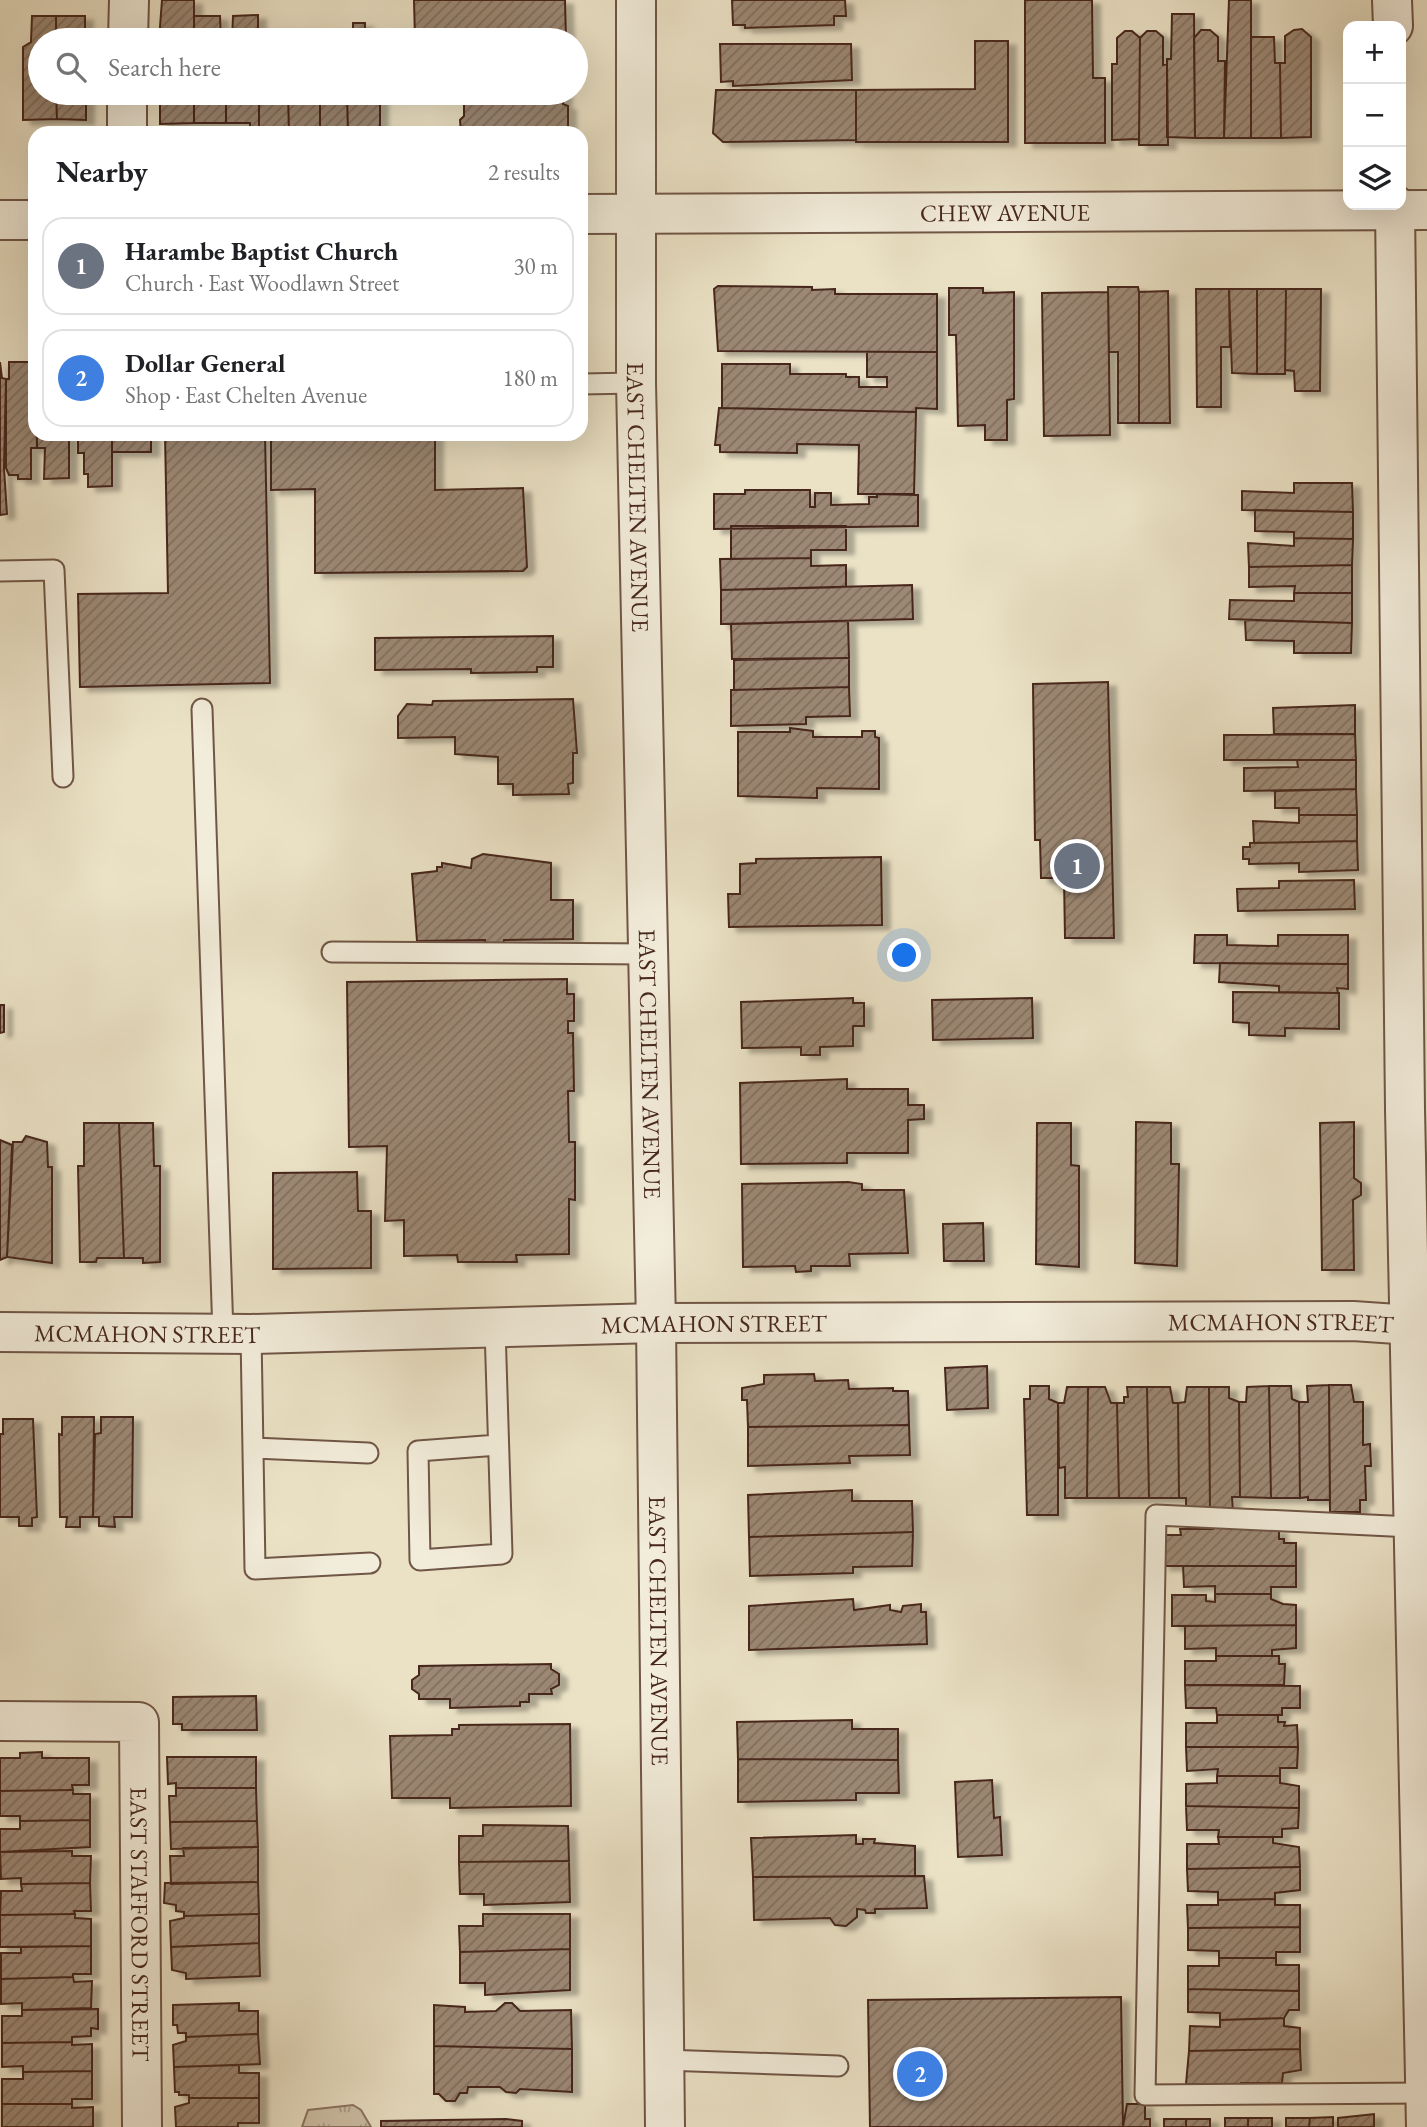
<!DOCTYPE html>
<html lang="en">
<head>
<meta charset="utf-8">
<style>
	body { margin:0; font-family:"EB Garamond",serif; background:#f6f6f6; color:#202124 }
	.controls { position:absolute; right:21px; top:21px; display:grid; overflow:hidden; border-radius:14px; box-shadow:0 7px 28px #0002 }
	.controls button { width:63px; height:63px; display:grid; place-items:center; padding:0; border:0; border-bottom:2px solid #e0e0e0; background:#fff; color:#202124; font:35px sans-serif }
	.you { position:absolute; left:905px; top:956px; width:24px; height:24px; margin:-18px; border:5px solid #fff; border-radius:50%; background:#1a73e8; box-shadow:0 0 0 10px #1a73e833 }
	.badge { display:grid; place-items:center; width:46px; height:46px; border-radius:50%; background:#7c3aed; color:#fff; font-size:23px; font-weight:700 }
	.pin { position:absolute; translate:-50% -50%; border:4px solid #fff; box-shadow:0 2px 7px #0006 }
	.list { margin:0; padding:0; list-style:none }
	h2 { display:flex; justify-content:space-between; align-items:center; height:91px; margin:0; padding:0 28px; font-size:30px }
	h2 small { font-size:23px; font-weight:400; color:#757577 }
	.list li { display:grid; grid-template-columns:46px 1fr auto; gap:21px; align-items:center; box-sizing:border-box; height:98px; margin:0 14px 14px; padding:0 14px; border:2px solid #e0e0e0; border-radius:21px }
	.list b { display:block; font-size:26px; white-space:nowrap }
	.list p { margin:0; font-size:23px; white-space:nowrap; color:#757577 }
	.list em { font-size:23px; font-style:normal; color:#757577 }
	.icon { flex:none; width:38px; height:38px; fill:none; stroke:currentColor; stroke-width:2; stroke-linecap:round; stroke-linejoin:round }
	.map { position:relative; flex:none; width:1427px; height:2127px; overflow:hidden }
	.search { position:absolute; background:#fff; box-shadow:0 7px 28px #0002; left:28px; top:28px; width:560px; height:77px; display:flex; align-items:center; gap:18px; box-sizing:border-box; padding:0 24px; border-radius:38px; color:#757577; font-size:26px }
	.panel { position:absolute; background:#fff; box-shadow:0 7px 28px #0002; left:28px; top:126px; width:560px; height:315px; border-radius:21px }
	.map>svg:first-child { display:block }
	.park { fill:url(#park-tufts); stroke:#8b7462; stroke-width:2 }
	.building { fill:url(#building-hatch); stroke:#47271b; stroke-width:2; filter:url(#shadow) }
	.lines { fill:none; stroke-linecap:round; stroke-linejoin:round }
	.service-casing { stroke:#705646; stroke-width:23 }
	.minor-casing { stroke:#705646; stroke-width:42 }
	.tertiary-casing { stroke:#705646; stroke-width:42 }
	.service { stroke:#f2ecda; stroke-width:19 }
	.minor { stroke:#f2ecda; stroke-width:38 }
	.tertiary { stroke:#f2ecda; stroke-width:38 }
	.labels { text-anchor:middle; dominant-baseline:central; stroke-width:5; stroke-linejoin:round; paint-order:stroke }
	.street-label { font-size:24px; fill:#47271b; stroke:#f2ecda }
</style>
</head>
<body>
<div class="map">
<svg width="1427" height="2127" viewBox="0 0 1427 2127">
	<defs>
		<pattern id="park-tufts" width="24" height="20" patternUnits="userSpaceOnUse" patternTransform="scale(1.75)"><rect width="24" height="20" fill="#cfc2a9"/><path d="M3 7l-1-3M5 7V3M7 7l1-3M15 17l-1-3M17 17v-4M19 17l1-3" fill="none" stroke="#aa9e89"/></pattern>
		<pattern id="building-hatch" width="6" height="6" patternUnits="userSpaceOnUse" patternTransform="scale(1.75)"><rect width="6" height="6" fill="#9c8874"/><path d="M-1 1l2-2M0 6l6-6M5 7l2-2" fill="none" stroke="#816f5e"/></pattern>
		<filter id="shadow"><feDropShadow dx="8" dy="4.5" stdDeviation="2" flood-color="#0004"/></filter>
	</defs>
	<rect width="100%" height="100%" fill="#ebe2c6"/>
	<filter id="stains"><feTurbulence type="fractalNoise" baseFrequency=".00286" numOctaves="4"/><feColorMatrix values="0 0 0 0 .2 0 0 0 0 .09 0 0 0 0 .02 0 0 0 .5 -.17"/></filter>
	<radialGradient id="worn" r=".72"><stop offset=".6" stop-color="#630" stop-opacity="0"/><stop offset="1" stop-color="#630" stop-opacity=".3"/></radialGradient>
	<path class="park" d="M353,2105L361,2110L371,2127H302L308,2110Z"/>
	<path class="building" d="M162,0H194V40H159Z
		M414,0H565L566,40H415Z
		M732,0H845L846,16H834V25L745,28V25H733Z
		M1025,0H1092L1093,78H1105V143H1025Z
		M1229,0H1251V138H1224Z
		M1172,14H1194L1195,138L1167,137V59H1171Z
		M258,15V40H232L233,16Z
		M32,16H56V40H40V93H56L57,119L23,120V47L31,42Z
		M56,16H85V40H56Z
		M194,16H220L221,40H194Z
		M353,23H365V31H379V40H353Z
		M1302,29L1311,37V137L1281,138L1280,63H1285V36L1294,30Z
		M1201,30H1210L1218,37V61H1225L1224,138H1195L1194,38Z
		M1125,31H1132L1140,38L1139,139L1112,140V64H1117V38Z
		M1147,31H1156L1163,37V65L1167,64L1168,145H1139L1140,38Z
		M319,34H343V40H319Z
		M319,34V40H294V35Z
		M1251,37H1274L1275,63H1280L1281,138H1251Z
		M975,41H1008V142H856V90L975,89Z
		M720,44H851L852,80L733,86V81L721,82Z
		M716,90H856V140L723,142L713,133Z
		M56,93H86V120L57,119Z
		M160,93H194V123L160,124Z
		M194,93H226V123H194Z
		M226,93H259V128H250V123H226Z
		M259,93H288L289,133H259Z
		M288,93H320V133H289Z
		M320,93H347L348,133H320Z
		M347,93H380V133H348Z
		M464,93H564L563,104L568,106V133H461L460,120L464,116V101H468Z
		M718,286L812,287V290L835,289V294H937V352L718,351L714,289Z
		M1108,287H1138L1139,292V423H1118V352H1109Z
		M949,288H983V293L1014,292V399L1007,400V440H985V425L958,426L956,335H949Z
		M1196,289H1229L1230,347H1221V407H1197Z
		M1229,289H1257V374L1232,373Z
		M1257,289H1286L1285,374H1257Z
		M1286,289H1321L1320,391H1295L1294,371L1285,370Z
		M1168,291L1170,423H1139V292Z
		M1108,292L1110,435L1044,436L1042,293Z
		M867,352H937V409L916,408V412L722,408V364H790V374H846V377H859V387H887V377H867Z
		M0,362L2,378L6,379L4,468L7,514L0,515Z
		M9,362H35L37,448H31V479H18V475H9L6,468V379H9Z
		M719,408L916,412L914,494H858L859,445L797,444V453L720,452V445H715Z
		M37,434H69V478L44,479L45,448H37Z
		M78,434H112V486L88,487V474H84V453H78Z
		M112,434H151V452H112Z
		M165,434H265L270,683L80,687L78,594L168,593Z
		M271,434H435V490L523,488L527,567L523,571L315,573V489L271,490Z
		M1294,483H1352L1353,512L1242,510V491L1294,493Z
		M745,490H810V507H815V493H831V505L869,504V497H877V494L918,495V526L714,529V494H745Z
		M1255,510L1353,512V539L1294,538V532L1255,531Z
		M731,526H846V550H811V558L731,559Z
		M1294,538L1353,539L1352,565L1249,567L1248,543L1294,546Z
		M811,558V566L846,565V587L721,590L720,559Z
		M1352,565V593H1294L1295,586L1249,587V567Z
		M912,585L913,619L721,624V590Z
		M1294,593H1352V623L1229,619L1230,600L1294,601Z
		M1245,620L1352,623L1351,653H1294V641L1246,640Z
		M848,621L849,658L732,659L731,624Z
		M553,636V667H537V672L471,673V669L375,670V638Z
		M849,658V687L734,690V660Z
		M1108,682L1114,938H1065L1064,878H1041L1040,840H1035L1033,684Z
		M849,687L850,716L806,717V724L731,726V690Z
		M573,699L577,753H573V783L568,784L569,794L513,795V784H498V757L455,754V737L398,738V716L407,704L432,705L433,701Z
		M1355,705V734H1274L1273,708Z
		M790,728L813,731V737H862V731H875V737L879,738V789L817,788V798L738,796V732H790Z
		M1355,734L1356,760H1224V735Z
		M1297,760H1356V789L1244,791V768L1298,767Z
		M1356,789L1357,815H1299V808H1275V791Z
		M1299,815H1357V841L1254,843L1253,821L1299,823Z
		M1357,841L1358,870L1299,872V863L1249,864V859H1243V847H1250V843Z
		M483,854L551,863V900H573V939L504,940L503,946H485V940L417,941L412,874L437,871V867H442V863L471,868L472,859Z
		M881,857L882,925L729,927L728,894H740V864L756,863V859Z
		M1354,880L1355,909L1238,911L1237,889L1279,888V881Z
		M1195,935H1227V945L1278,946V935H1348V964L1194,963Z
		M1220,963L1348,964V989L1337,988L1338,993L1279,992V986L1219,982Z
		M567,979V994H574V1021H568V1033H573L574,1091H568L569,1142H575V1200L569,1199V1254L516,1255L517,1262H458L457,1255L404,1256V1220L385,1221L387,1146L349,1147L347,982Z
		M1233,992L1339,993V1029L1285,1028V1036L1249,1035V1023L1233,1022Z
		M853,998V1003H864V1026H853V1046L820,1047V1055H801V1047L742,1048L741,1002Z
		M1032,998L1033,1038L933,1040L932,1000Z
		M0,1005H4V1032L0,1033Z
		M847,1079V1089H908V1105H924V1119L908,1120V1153H847V1163L741,1164L740,1083Z
		M1136,1122L1171,1123V1164H1179L1177,1266L1135,1263Z
		M1354,1122V1178L1361,1183V1195L1353,1200L1354,1270H1322L1320,1123Z
		M84,1123H119L124,1258H97L96,1262H80L78,1166H84Z
		M119,1123H153L154,1166H160V1262L143,1263V1258H124Z
		M1037,1123H1071V1165L1079,1166V1267L1036,1264Z
		M26,1136L47,1142L48,1167H52V1263L7,1257L13,1142H22Z
		M0,1140L12,1145L7,1257L0,1260Z
		M357,1172L358,1211H371V1268L273,1269V1173Z
		M848,1182L862,1184V1190H904L908,1253L849,1254L850,1266H811V1271L796,1272L795,1266H792L743,1267L742,1184Z
		M983,1223L984,1261H944L943,1224Z
		M987,1366L988,1408L947,1410L945,1368Z
		M814,1374L815,1381L848,1380L849,1389L893,1388V1391H908L909,1425L748,1427L747,1400H742V1388L764,1384V1375Z
		M1329,1385L1330,1500H1308V1497L1300,1498L1299,1402H1308L1307,1386Z
		M1329,1385H1351L1354,1402H1363V1445L1370,1444L1371,1466H1365L1366,1500H1360V1512H1330Z
		M1030,1386H1049V1399L1058,1403V1515H1027L1024,1399H1030Z
		M1269,1386L1271,1498L1240,1497L1239,1402H1246L1247,1387Z
		M1269,1386H1291L1292,1399L1299,1402L1300,1498H1271Z
		M1067,1387H1088L1087,1498H1065V1467L1059,1468L1058,1403H1064Z
		M1088,1387H1105L1111,1403H1117L1119,1498H1087Z
		M1127,1387H1147L1149,1498H1119L1117,1403H1124V1397H1128Z
		M1147,1387H1170L1173,1403H1178L1179,1498H1149Z
		M1187,1387H1209L1210,1513H1186V1498H1179L1178,1403L1185,1402Z
		M1209,1387H1229V1398L1239,1402L1240,1497H1232L1233,1512L1210,1513Z
		M62,1417H94L93,1517H80V1527H66L67,1517H60L59,1434L62,1435Z
		M101,1417H133L132,1517H114L115,1527L99,1526V1517H93L95,1434L101,1433Z
		M3,1419H33L37,1517L32,1518V1526H19V1517H0V1434H3Z
		M909,1425L910,1455L849,1456L850,1463L748,1466V1427Z
		M852,1490V1501H912L913,1532L749,1537L748,1495Z
		M1213,1525H1235L1236,1529H1279V1539H1284V1543H1296V1566H1162V1535H1181L1180,1529H1213Z
		M913,1532L912,1566L853,1567V1573L750,1576L749,1537Z
		M1183,1566H1296V1587H1271V1594H1215V1586L1184,1587Z
		M1215,1594H1271V1599L1283,1604L1296,1605V1625L1172,1626V1595H1206V1601L1215,1602Z
		M853,1599L854,1610L890,1605V1610L901,1612L903,1606L921,1604V1612H926L927,1644L749,1650V1606Z
		M1296,1625V1648L1272,1650V1656H1216V1648L1185,1649V1626Z
		M1216,1656H1279V1664H1285L1284,1685H1185V1661H1216Z
		M551,1664V1669L559,1674V1685L551,1689L552,1694H529V1702H520V1706L450,1708V1699H419V1694L412,1689V1680L419,1675V1666Z
		M1185,1685L1300,1686V1708H1282V1715H1217L1216,1708H1186Z
		M256,1696L257,1730H182V1724H173V1697Z
		M1217,1715H1278V1722H1285L1284,1726L1297,1725L1298,1747H1186V1723H1217Z
		M852,1720V1729H898V1760L738,1759L737,1722Z
		M570,1724L571,1806L450,1808V1798H392L390,1736L452,1735V1729H459V1725Z
		M1186,1747H1298L1297,1768H1280V1776H1217L1218,1769L1187,1771Z
		M42,1752V1758H89V1785H72L73,1790L0,1791V1758H20V1753Z
		M167,1757H256V1788H176V1783L168,1784Z
		M738,1759L898,1760L899,1793H856V1800L738,1802Z
		M1217,1776H1280V1783L1299,1786V1808L1186,1806V1784L1217,1783Z
		M992,1780L994,1818L1000,1817L1002,1855L958,1857L955,1782Z
		M176,1788H256L257,1821L170,1822L169,1796H176Z
		M73,1790V1794H90V1820L20,1821V1816H0V1791Z
		M1186,1806L1299,1808L1298,1828L1282,1829V1837H1218L1219,1830H1187Z
		M90,1820V1847L0,1852V1829H20V1821Z
		M257,1821L258,1847L171,1849L170,1822Z
		M483,1825L568,1826L569,1861L459,1862V1836H483Z
		M856,1835V1844H863V1839H875L874,1843L915,1846V1876L753,1877L751,1838Z
		M1218,1837H1273V1843L1299,1847L1300,1867L1187,1869V1844H1219Z
		M258,1847V1882L171,1884L170,1856H184L183,1848Z
		M72,1851V1856H91L90,1883L21,1884V1878L1,1879L0,1852Z
		M569,1861L570,1902L484,1905V1894H460L459,1862Z
		M1300,1867V1890L1275,1893V1899L1218,1900V1892L1188,1891L1187,1869Z
		M924,1876L927,1908L875,1909V1913H866L865,1910L857,1909V1917L846,1926L835,1925L830,1918L754,1920L753,1877Z
		M258,1882L259,1914L184,1916V1912L176,1911V1905L164,1903L165,1883Z
		M90,1883L91,1911H74L75,1914L0,1915L1,1891H22L21,1884Z
		M1275,1899V1905H1300V1927L1188,1928L1187,1905H1218V1900Z
		M75,1914V1918L91,1919V1946L0,1947V1915Z
		M259,1914V1943L171,1947L170,1921L184,1918V1916Z
		M483,1914H570V1949L460,1952L459,1926H483Z
		M1300,1927V1952H1276V1958H1219V1951L1188,1950V1928Z
		M259,1943L260,1976L186,1979V1973L172,1970L171,1947Z
		M91,1946V1974H73V1977L1,1979V1953H21V1947Z
		M570,1949V1990L485,1995V1983H460V1952Z
		M1219,1958H1276V1965H1299V1991L1188,1989V1966H1219Z
		M73,1977L74,1982L92,1981L91,2008L22,2010V2003L1,2004V1979Z
		M1188,1989L1299,1991V2010H1289L1284,2018L1220,2020V2013L1188,2012Z
		M1121,1997L1123,2127H870L868,2000Z
		M239,2003V2011H258V2034L186,2037V2033H178L177,2025H173V2005Z
		M505,2003H512L520,2011L571,2010L572,2049L434,2046V2005L465,2007V2012L496,2011Z
		M98,2009V2029L91,2028V2036L72,2037V2042L2,2043V2016H22V2010Z
		M1284,2018V2026L1300,2028V2049L1189,2051L1190,2026L1220,2027V2020Z
		M258,2034L260,2064L174,2067L173,2045L186,2041V2037Z
		M72,2042V2045L92,2044V2071L23,2072V2066L2,2067V2043Z
		M434,2046L572,2049V2092L520,2089L516,2093L506,2092L500,2087H468L467,2093H460L455,2101H446L439,2094H434Z
		M1300,2049L1301,2070L1283,2073L1282,2083H1241V2089L1219,2088V2084H1186L1189,2051Z
		M239,2065V2073H259V2098H189V2095H179V2092H175L174,2067Z
		M92,2071V2099H72V2104H2V2079H23V2072Z
		M189,2098H259V2123H238V2127H176L175,2107L189,2103Z
		M2,2104H72V2108L93,2107V2127H2Z
		M1127,2104H1145V2119H1150V2127H1123Z
		M1374,2114V2127H1338V2118Z
		M1333,2117V2127H1309L1310,2118Z
		M1225,2118H1248V2127H1225Z
		M1248,2118H1272V2127H1248Z
		M1286,2118H1310L1309,2127H1286Z
		M506,2119L522,2121V2127H381V2121Z
		M1164,2119H1186V2127H1164Z
		M1186,2119H1210V2127H1186Z"/>
	<g class="lines">
		<g class="service-casing">
			<path id="service" d="M581,384L636,383
				M0,571L54,570L63,777
				M202,709L223,1334
				M332,952L649,954
				M495,1328L502,1554L420,1560L418,1451L498,1445
				M251,1334L255,1569L370,1563
				M253,1448L368,1453
				M1412,1527L1156,1515L1145,2095L1426,2093
				M664,2060L838,2066"/>
		</g>
		<g class="minor-casing">
			<g id="minor">
				<path d="M1392,0L1393,26"/>
				<path d="M128,40L129,0"/>
				<path d="M127,133V93"/>
				<path d="M1395,205L1405,1109L1426,2127"/>
				<path id="s1" d="M0,1332L251,1334L656,1323L1353,1321L1427,1326"/>
				<path id="s2" d="M0,1721L139,1722L142,2127"/>
			</g>
		</g>
		<g class="tertiary-casing">
			<g id="tertiary">
				<path id="s3" d="M636,0V383L656,1323L665,2127"/>
				<path id="s4" d="M581,214L1427,210"/>
				<path d="M0,220H35"/>
			</g>
		</g>
		<use href="#service" class="service"/>
		<use href="#minor" class="minor"/>
		<use href="#tertiary" class="tertiary"/>
	</g>
	<g class="labels">
		<g class="street-label">
			<text stroke="none"><textPath href="#s4" startOffset="424">CHEW AVENUE</textPath></text>
			<text stroke="none"><textPath href="#s3" startOffset="497">EAST CHELTEN AVENUE</textPath></text>
			<text stroke="none"><textPath href="#s3" startOffset="1064">EAST CHELTEN AVENUE</textPath></text>
			<text stroke="none"><textPath href="#s1" startOffset="1281">MCMAHON STREET</textPath></text>
			<text stroke="none"><textPath href="#s1" startOffset="714">MCMAHON STREET</textPath></text>
			<text stroke="none"><textPath href="#s1" startOffset="147">MCMAHON STREET</textPath></text>
			<text stroke="none"><textPath href="#s3" startOffset="1631">EAST CHELTEN AVENUE</textPath></text>
			<text stroke="none"><textPath href="#s2" startOffset="341">EAST STAFFORD STREET</textPath></text>
		</g>
	</g>
	<rect width="100%" height="100%" filter="url(#stains)"/>
	<rect width="100%" height="100%" fill="url(#worn)"/>
</svg>
<div class="controls">
<button>+</button>
<button>−</button>
<button><svg class="icon" aria-label="layers" viewBox="0 0 24 24"><path d="M12 4l9 5-9 5-9-5zM3 14l9 5 9-5"/></svg></button>
</div>
<div class="you"></div>
<div class="pin badge" style="left:1077px;top:866px;background:#6b7280">1</div>
<div class="pin badge" style="left:920px;top:2074px;background:#3f7fe0">2</div>
<div class="search"><svg class="icon" aria-label="search" viewBox="0 0 24 24"><circle cx="10" cy="10" r="6"/><path d="M15 15l6 6"/></svg>Search here</div>
<section class="panel">
<h2>Nearby<small>2 results</small></h2>
<ul class="list">
<li><span class="badge" style="background:#6b7280">1</span><div><b>Harambe Baptist Church</b><p>Church · East Woodlawn Street</p></div><em>30 m</em></li>
<li><span class="badge" style="background:#3f7fe0">2</span><div><b>Dollar General</b><p>Shop · East Chelten Avenue</p></div><em>180 m</em></li>
</ul>
</section>
</div>
</body>
</html>
